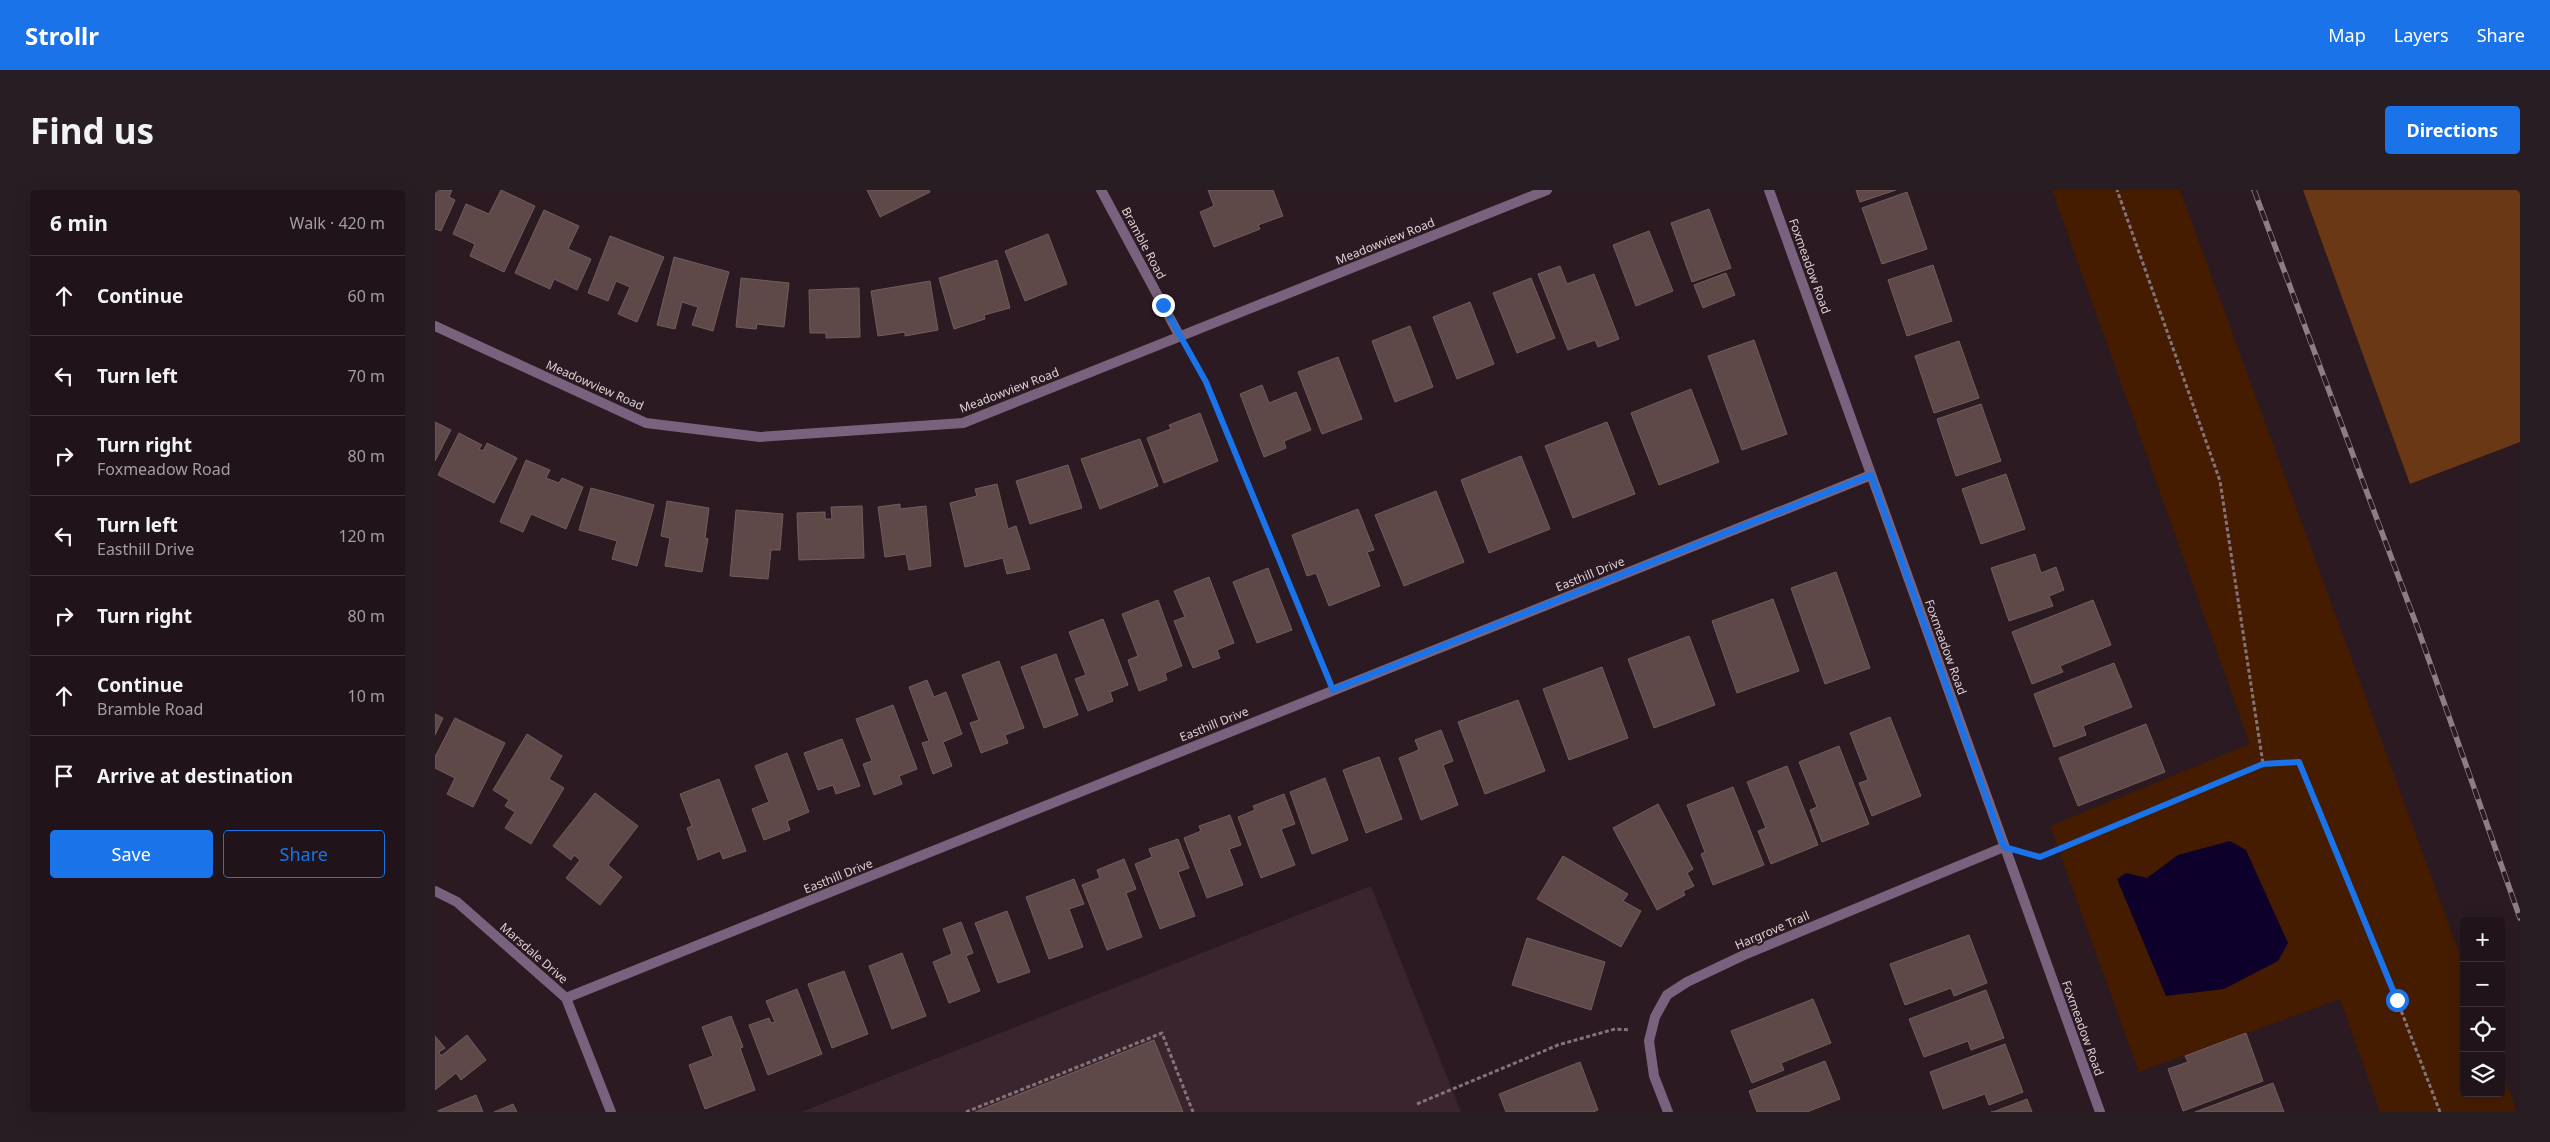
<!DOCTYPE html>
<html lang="en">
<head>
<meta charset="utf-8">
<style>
	body { margin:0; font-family:"Noto Sans",sans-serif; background:#281d23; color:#f1f3f6 }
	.controls { position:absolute; right:15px; bottom:15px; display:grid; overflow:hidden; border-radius:5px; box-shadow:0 5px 20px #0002 }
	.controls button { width:45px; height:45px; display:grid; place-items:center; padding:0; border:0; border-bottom:1px solid #3d3339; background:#20141a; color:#f1f3f6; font:25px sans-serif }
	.stop { position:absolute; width:15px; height:15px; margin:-11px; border:4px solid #1a73e8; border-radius:50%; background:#fff }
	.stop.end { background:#1a73e8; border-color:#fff; box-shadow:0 1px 5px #0008 }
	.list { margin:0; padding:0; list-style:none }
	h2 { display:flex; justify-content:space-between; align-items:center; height:65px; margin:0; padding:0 20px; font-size:21px }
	h2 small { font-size:16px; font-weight:400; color:#a29ea2 }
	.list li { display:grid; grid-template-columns:32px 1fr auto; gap:15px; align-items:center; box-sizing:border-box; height:80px; padding:0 20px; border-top:1px solid #3d3339 }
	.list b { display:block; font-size:19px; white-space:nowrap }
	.list p { margin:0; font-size:16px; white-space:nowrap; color:#a29ea2 }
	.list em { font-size:16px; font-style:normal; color:#a29ea2 }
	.actions { display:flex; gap:10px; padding:15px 20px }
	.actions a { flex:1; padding:11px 0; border:1px solid #1a73e8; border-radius:5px; text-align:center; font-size:18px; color:#1a73e8 }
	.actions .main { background:#1a73e8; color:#fff }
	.icon { flex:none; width:28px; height:28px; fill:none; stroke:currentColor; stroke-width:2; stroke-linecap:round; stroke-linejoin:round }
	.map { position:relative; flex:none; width:2085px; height:922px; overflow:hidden; border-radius:5px }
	header { display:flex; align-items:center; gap:30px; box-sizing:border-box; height:70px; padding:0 25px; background:#1a73e8; color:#fff }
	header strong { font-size:24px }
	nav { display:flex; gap:28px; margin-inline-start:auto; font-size:18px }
	.intro { display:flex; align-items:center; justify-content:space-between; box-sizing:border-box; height:120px; padding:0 30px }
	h1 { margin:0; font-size:35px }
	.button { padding:12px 22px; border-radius:5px; background:#1a73e8; color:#fff; font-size:18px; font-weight:700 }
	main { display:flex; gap:30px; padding:0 30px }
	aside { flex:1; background:#20141a; border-radius:5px; box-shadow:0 5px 20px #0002 }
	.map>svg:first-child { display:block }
	.built { fill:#3a242d }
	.green { fill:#451c00 }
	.forest { fill:#6b3815 }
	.water { fill:#0d002b }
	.building { fill:#5e4948; stroke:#735d5c }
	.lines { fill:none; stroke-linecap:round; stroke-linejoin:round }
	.path { stroke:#83747b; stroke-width:3; stroke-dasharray:4 2.5; stroke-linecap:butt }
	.minor { stroke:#78627d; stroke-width:10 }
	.rail-casing { stroke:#8d7e85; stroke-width:5.5 }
	.rail { stroke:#2b1a22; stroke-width:4; stroke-dasharray:11; stroke-linecap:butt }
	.route { stroke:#1a73e8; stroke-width:6 }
	.labels { text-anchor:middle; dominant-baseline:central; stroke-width:4.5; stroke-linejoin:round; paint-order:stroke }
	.street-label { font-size:12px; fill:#ddd1d6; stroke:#2b1a22 }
</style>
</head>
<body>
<header>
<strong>Strollr</strong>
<nav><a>Map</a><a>Layers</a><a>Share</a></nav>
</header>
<div class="intro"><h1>Find us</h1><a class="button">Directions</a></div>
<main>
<aside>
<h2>6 min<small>Walk · 420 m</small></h2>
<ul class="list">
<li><svg class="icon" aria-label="ahead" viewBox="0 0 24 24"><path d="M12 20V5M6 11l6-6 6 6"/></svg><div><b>Continue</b></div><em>60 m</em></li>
<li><svg class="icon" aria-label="left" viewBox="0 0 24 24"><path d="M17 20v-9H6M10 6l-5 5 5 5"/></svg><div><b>Turn left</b></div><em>70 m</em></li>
<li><svg class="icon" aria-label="right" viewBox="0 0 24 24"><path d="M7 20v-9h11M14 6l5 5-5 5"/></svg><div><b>Turn right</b><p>Foxmeadow Road</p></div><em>80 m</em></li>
<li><svg class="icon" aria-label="left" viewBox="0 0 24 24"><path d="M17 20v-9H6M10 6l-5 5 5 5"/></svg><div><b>Turn left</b><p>Easthill Drive</p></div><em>120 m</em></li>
<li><svg class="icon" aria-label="right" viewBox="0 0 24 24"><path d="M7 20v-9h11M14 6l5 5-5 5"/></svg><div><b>Turn right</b></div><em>80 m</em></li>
<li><svg class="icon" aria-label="ahead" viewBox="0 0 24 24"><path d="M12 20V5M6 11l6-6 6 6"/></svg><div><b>Continue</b><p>Bramble Road</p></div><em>10 m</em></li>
<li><svg class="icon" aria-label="arrive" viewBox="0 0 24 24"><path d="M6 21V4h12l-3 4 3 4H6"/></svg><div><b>Arrive at destination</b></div></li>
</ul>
<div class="actions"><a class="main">Save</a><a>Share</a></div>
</aside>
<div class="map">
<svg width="2085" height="922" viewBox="0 0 2085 922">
	<rect width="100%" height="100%" fill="#2b1a22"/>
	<path class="built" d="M936,696L1026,922H366Z"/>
	<path class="green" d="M1617,0H1745L2029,776V903H2066V879L2082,922H1945L1905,809L1704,882L1615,636L1815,554Z"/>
	<path class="forest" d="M1868,0H2085V252L1975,294Z"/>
	<path class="water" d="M1795,651L1811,660L1853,753L1843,771L1789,799L1731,806L1682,689L1691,683L1712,688L1743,665Z"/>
	<path class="building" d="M0,0H17L14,7L20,10L6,41L0,39Z
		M66,0L100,16L69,82L35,66L40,54L18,44L31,14L54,24Z
		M432,0H494L495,2L445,27Z
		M773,0H838L848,26L823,35L825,39L779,57L765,22L779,16Z
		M1421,0H1461L1425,12Z
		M1472,2L1492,59L1447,74L1427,18Z
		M1274,19L1296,78L1257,92L1236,33Z
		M109,20L144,36L133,59L156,69L142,100L119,89L115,99L80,83Z
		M1214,41L1238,101L1201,116L1178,55Z
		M613,44L632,94L590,111L570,61Z
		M175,46L229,67L202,132L183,124L195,97L181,91L173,111L153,103Z
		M239,67L294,82L278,141L257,135L263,117L247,112L240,139L222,135Z
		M562,70L575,118L549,125L550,129L519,139L504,88Z
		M1498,75L1517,131L1472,146L1453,90Z
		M1125,76L1132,94L1159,84L1184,149L1163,157L1160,150L1133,160L1103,84Z
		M1291,83L1300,105L1268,118L1259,95Z
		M306,88L354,93L349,137L322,134L321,139L301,137Z
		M1096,88L1120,148L1082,163L1058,103Z
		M495,91L503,140L470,146V142L443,146L436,101Z
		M424,98L425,147L391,148V143H375L374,100Z
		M1035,112L1059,174L1022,189L998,127Z
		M975,136L998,197L960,212L937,151Z
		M1319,150L1352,244L1307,260L1273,166Z
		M1524,151L1544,208L1499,223L1480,166Z
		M903,167L927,229L887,244L863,182Z
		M827,195L834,213L861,202L876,240L849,251L851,258L829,267L805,204Z
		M1256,199L1284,272L1224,295L1196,223Z
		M1546,214L1566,271L1521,286L1502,229Z
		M765,223L783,271L729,293L712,248L736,239L734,235Z
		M0,232L16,240L0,271Z
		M1172,232L1200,304L1138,328L1110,256Z
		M24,243L47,255L44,259L48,261L52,253L82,268L59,313L3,285Z
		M705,249L723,296L665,319L646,269Z
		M1086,266L1115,339L1054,363L1026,290Z
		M91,270L115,280L111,288L124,293L127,288L148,297L131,339L96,324L88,342L65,332Z
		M633,275L647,318L595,334L581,291Z
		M1571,284L1590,339L1546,354L1527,299Z
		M562,294L573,339L581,336L595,379L572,384L568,368L530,377L515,313L542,306L540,299Z
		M156,298L219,315L202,376L177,369L182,351L144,340Z
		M1001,301L1029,372L969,396L940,325Z
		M232,311L274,318L270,348L273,349L267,382L230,376L235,348L226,346Z
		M465,314V319L491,316L496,376L474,380L471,364L450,367L443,317Z
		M427,316L429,368L364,370L362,323L390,322V329H397L396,317Z
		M923,319L939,360L932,362L945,396L894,416L881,383L872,386L857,345Z
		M301,320L348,324L345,360H336L333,389L295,386Z
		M1600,364L1606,383L1621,377L1629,400L1614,406L1618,416L1574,431L1556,378Z
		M833,378L857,440L822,453L798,392Z
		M1401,382L1435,478L1390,494L1356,398Z
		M774,387L799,453L782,460L785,468L758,478L739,431L750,427L739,401Z
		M1338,409L1364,481L1302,503L1277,431Z
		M723,410L747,476L730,483L732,490L704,501L693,470L703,466L687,424Z
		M1658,410L1676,455L1625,476L1628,482L1597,494L1577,442Z
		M668,429L693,495L675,502L678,511L653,521L640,489L651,485L634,442Z
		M1254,446L1280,515L1219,538L1193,469Z
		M621,464L643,525L609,538L586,477Z
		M564,471L589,538L570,545L573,553L546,563L535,533L544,530L527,485Z
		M1679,473L1697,517L1648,536L1651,545L1619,557L1599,504Z
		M1167,477L1193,548L1134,570L1108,499Z
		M492,490L499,507L511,502L527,544L508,552L517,576L498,584L487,553L494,551L474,497Z
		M1083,510L1110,581L1050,604L1023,532Z
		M458,515L482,579L464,586L467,594L439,605L428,574L437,571L421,529Z
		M0,524L8,528L0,545Z
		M1455,527L1486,606L1437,626L1424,593L1433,590L1415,543Z
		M20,528L70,553L38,617L12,604L20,588L0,578V567Z
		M1711,534L1730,582L1643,616L1624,568Z
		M1006,540L1018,571L1008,575L1023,615L986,630L964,568L984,560L980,550Z
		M92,544L127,566L114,589L129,598L96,654L70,638L80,622L70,616L74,610L58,600Z
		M407,549L425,596L401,604L398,595L383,600L369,563Z
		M1404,556L1434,634L1387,652L1375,620L1382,617L1364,572Z
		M352,563L374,622L352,631L355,640L329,650L317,619L334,612L320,576Z
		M944,567L967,629L931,643L908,580Z
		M1352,576L1383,655L1336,674L1323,641L1331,638L1312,592Z
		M890,588L913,650L877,664L855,602Z
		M284,589L311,661L288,669L285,661L263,670L252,638L257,636L245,604Z
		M1298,597L1329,675L1278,695L1266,664L1270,662L1252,615Z
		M160,603L203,636L173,675L187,687L165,715L131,688L145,670L139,665L136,670L118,656Z
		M849,604L860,634L846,639L860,675L826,688L803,627L820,620L818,616Z
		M1223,614L1258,679L1252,683L1259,696L1248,701L1250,705L1222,720L1178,638Z
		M795,625L806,655L794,659L808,695L772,708L749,648L766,641L764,636Z
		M743,649L754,678L743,682L760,726L725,739L700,674L717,667L714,659Z
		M1128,666L1193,704L1188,711L1206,721L1186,757L1102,709Z
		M689,669L701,699L691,703L707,747L672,760L647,695L665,688L662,680Z
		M639,689L649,714L634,719L648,757L614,769L591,707Z
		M572,721L595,782L563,793L540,733Z
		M526,732L538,763L531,766L545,801L514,813L498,772L517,764L508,739Z
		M1534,745L1552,793L1519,806L1516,798L1470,815L1455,774Z
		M1092,748L1170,772L1156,820L1077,795Z
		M467,763L491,826L457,839L434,776Z
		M409,781L433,844L397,858L373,794Z
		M362,799L387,864L333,885L314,835L334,828L336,833L340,832L331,811Z
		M1551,800L1569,848L1536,860L1533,851L1489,867L1474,829Z
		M1378,809L1396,853L1346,873L1349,880L1317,893L1296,841Z
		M296,826L308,857L305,858L320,900L270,919L254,875L278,866L267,837Z
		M1811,843L1828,891L1748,921L1733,879L1753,872L1750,866Z
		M32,845L51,870L26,890L21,883L0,900V846L10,858L4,862L6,866Z
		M719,850L748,922H540Z
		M1570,854L1588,902L1554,915L1550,904L1508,919L1495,882Z
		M1390,871L1405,909L1372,922H1322L1314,901Z
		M1145,872L1163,920L1158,922H1071L1064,904Z
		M1838,893L1849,922H1760Z
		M41,905L48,922H0Z
		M1592,909L1597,922H1556H1558Z
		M78,914L82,922H59Z"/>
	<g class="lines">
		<path class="path" d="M755,165L771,192L890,480
			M1828,574L1864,572L1962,810L2005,922
			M1595,664L1605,667L1828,574L1785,291L1682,0
			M982,914L1123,855L1180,839L1195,840
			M531,922L727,843L758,922"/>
		<path class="minor" d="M666,0L744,145
			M1334,0L1665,922
			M0,136L211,233L325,247L528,233L1112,0
			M0,701L22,712L131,808L176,922
			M131,808L1436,285
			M1233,922L1219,886L1214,851L1220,827L1232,805L1252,792L1309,765L1569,657"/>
		<g class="rail-casing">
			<path id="rail" d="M1819,0L1983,439L2085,728"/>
		</g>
		<use href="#rail" class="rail"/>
	</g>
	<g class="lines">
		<path class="route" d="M728,115L771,192L898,500L1436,285L1569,657L1605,667L1828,574L1864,572L1962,810"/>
	</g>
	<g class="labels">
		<g class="street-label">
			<text transform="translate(950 51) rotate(-22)">Meadowview Road</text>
			<text transform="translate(709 53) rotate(62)">Bramble Road</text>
			<text transform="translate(1375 76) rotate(70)">Foxmeadow Road</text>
			<text transform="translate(160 195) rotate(24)">Meadowview Road</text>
			<text transform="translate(574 200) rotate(-21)">Meadowview Road</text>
			<text transform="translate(1155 384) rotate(-22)">Easthill Drive</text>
			<text transform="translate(1511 457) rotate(70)">Foxmeadow Road</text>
			<text transform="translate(779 534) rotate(-22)">Easthill Drive</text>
			<text transform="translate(403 686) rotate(-22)">Easthill Drive</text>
			<text transform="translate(1337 740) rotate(-23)">Hargrove Trail</text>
			<text transform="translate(99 763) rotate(41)">Marsdale Drive</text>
			<text transform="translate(1648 838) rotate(70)">Foxmeadow Road</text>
		</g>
	</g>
</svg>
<div class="controls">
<button>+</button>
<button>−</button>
<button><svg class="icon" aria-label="locate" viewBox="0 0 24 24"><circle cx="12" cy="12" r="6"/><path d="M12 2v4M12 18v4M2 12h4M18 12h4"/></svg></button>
<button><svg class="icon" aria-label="layers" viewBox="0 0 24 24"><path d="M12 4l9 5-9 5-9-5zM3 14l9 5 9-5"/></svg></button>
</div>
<div class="stop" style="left:1962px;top:810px"></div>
<div class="stop end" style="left:728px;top:115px"></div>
</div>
</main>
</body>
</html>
